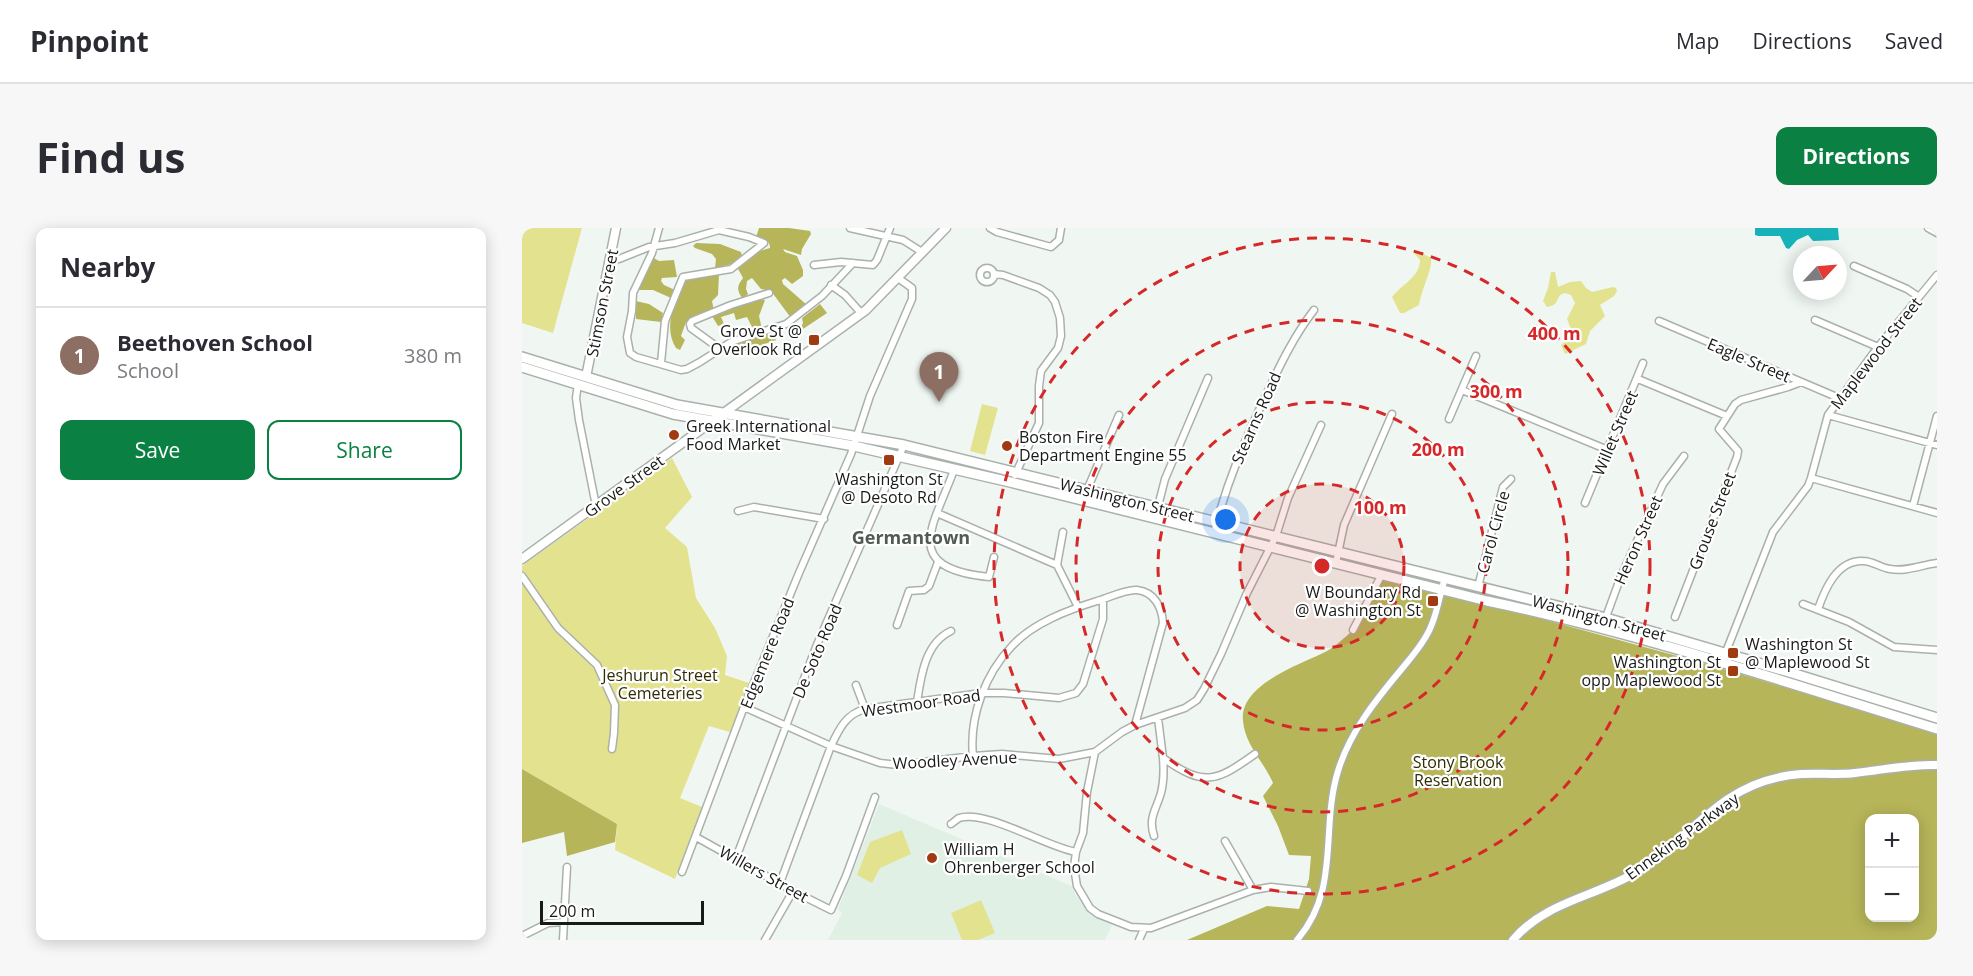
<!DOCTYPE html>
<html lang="en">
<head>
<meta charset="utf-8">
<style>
	body { margin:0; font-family:"Open Sans",sans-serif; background:#f7f7f7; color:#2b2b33 }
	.controls { position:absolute; right:18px; bottom:18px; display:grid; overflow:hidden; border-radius:12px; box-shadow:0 3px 15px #0003 }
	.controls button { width:54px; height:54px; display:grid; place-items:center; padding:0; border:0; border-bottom:2px solid #e1e1e2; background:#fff; color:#2b2b33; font:30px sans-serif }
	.compass { position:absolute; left:1271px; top:18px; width:54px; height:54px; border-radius:50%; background:#fff; box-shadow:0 3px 15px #0003; rotate:64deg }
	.scale { position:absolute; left:18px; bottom:15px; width:164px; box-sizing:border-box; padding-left:6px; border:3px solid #181a18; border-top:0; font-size:16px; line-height:21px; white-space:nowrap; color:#181a18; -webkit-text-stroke:4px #fff; paint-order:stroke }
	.you { position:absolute; left:704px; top:292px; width:21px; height:21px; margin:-15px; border:4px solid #fff; border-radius:50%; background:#1a73e8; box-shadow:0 0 0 9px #1a73e833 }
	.badge { display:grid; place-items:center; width:39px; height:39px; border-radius:50%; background:#0b8043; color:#fff; font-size:20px; font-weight:700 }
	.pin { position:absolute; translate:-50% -50px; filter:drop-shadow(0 2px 3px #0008) }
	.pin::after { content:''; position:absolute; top:32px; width:21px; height:18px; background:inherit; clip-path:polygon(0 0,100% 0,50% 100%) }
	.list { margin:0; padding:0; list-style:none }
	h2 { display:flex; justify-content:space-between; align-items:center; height:78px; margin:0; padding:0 24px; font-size:26px }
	h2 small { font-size:20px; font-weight:400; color:#7c7c81 }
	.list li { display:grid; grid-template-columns:39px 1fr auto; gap:18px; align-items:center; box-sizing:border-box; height:96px; padding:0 24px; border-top:2px solid #e1e1e2 }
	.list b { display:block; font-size:22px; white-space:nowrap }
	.list p { margin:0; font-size:20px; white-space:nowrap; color:#7c7c81 }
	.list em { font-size:20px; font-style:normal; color:#7c7c81 }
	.actions { display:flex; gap:12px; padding:18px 24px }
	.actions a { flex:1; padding:14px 0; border:2px solid #0b8043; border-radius:12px; text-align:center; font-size:21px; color:#0b8043 }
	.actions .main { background:#0b8043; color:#fff }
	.map { position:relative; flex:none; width:1415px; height:712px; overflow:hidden; border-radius:12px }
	header { display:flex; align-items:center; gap:36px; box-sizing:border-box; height:84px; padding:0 30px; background:#fff; border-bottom:2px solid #e1e1e2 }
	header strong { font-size:28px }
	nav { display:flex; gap:33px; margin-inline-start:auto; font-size:21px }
	.intro { display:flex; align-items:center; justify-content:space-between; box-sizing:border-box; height:144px; padding:0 36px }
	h1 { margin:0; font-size:42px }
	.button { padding:15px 27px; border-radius:12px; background:#0b8043; color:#fff; font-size:21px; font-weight:700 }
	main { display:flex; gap:36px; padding:0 36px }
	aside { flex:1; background:#fff; border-radius:12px; box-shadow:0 3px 15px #0003 }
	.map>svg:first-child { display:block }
	.built { fill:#e1f0e5 }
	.green { fill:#e3e28f }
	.forest { fill:#b6b559; fill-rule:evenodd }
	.water { fill:#17b2b9 }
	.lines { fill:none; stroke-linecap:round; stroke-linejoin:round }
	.street-casing { stroke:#aab1ab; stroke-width:9 }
	.secondary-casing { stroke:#aab1ab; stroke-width:11 }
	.primary-casing { stroke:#aab1ab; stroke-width:12 }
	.street { stroke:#fff; stroke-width:6 }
	.secondary { stroke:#fff; stroke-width:8 }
	.primary { stroke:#fff; stroke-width:9 }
	.ring { fill:none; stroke:#d62828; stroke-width:3; stroke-dasharray:10 8 }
	.poi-dot { fill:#a03a11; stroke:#fff; stroke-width:2 }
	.labels { text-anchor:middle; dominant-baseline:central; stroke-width:4.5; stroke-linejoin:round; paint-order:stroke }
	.street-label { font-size:16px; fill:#181a18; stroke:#fff }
	.poi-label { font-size:16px; fill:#181a18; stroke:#fff; text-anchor:start }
	.park-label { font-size:16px; fill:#2e2d04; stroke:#fff }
	.neighbourhood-label { font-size:18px; font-weight:bold; fill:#535955; stroke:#fff }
	.centre { fill:#d62828; stroke:#fff; stroke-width:3 }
	.ring-label { font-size:18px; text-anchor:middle; font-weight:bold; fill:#d62828; stroke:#fff; stroke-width:4.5; stroke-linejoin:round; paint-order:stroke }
</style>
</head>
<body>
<header>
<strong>Pinpoint</strong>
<nav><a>Map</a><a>Directions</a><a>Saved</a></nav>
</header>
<div class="intro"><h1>Find us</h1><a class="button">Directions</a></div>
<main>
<aside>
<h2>Nearby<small></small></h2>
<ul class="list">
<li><span class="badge" style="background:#8d6e63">1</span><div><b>Beethoven School</b><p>School</p></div><em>380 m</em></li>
</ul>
<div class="actions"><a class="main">Save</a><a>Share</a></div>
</aside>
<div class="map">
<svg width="1415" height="712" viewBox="0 0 1415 712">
	<rect width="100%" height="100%" fill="#f0f7f2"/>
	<path class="built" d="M357,576L550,658L553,666L563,679L575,689L590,697L583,712H306L320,685L316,681Z"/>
	<path class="green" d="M0,0H60L31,105L0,95Z
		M896,23L909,30C911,40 899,63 897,77L882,85H878L870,69C879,57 898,49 898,32L892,25Z
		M1029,44H1033L1036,59L1048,54L1059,53L1064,60L1070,64L1091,59L1094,60L1095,63L1092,68L1078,77L1083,88L1068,103L1064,116L1043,126L1039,117L1051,106L1045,91L1053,75L1049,67L1043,65L1038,67C1034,74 1035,77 1025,79L1021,73L1026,60Z
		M460,176L476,180L463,227L448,223Z
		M150,230L170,269L143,300L165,319L174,370L193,400L205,428L203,447L227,455L208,504L187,498L158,570L180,579L153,651L93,622L95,596L0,541V353L35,404L66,432L74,442L77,433L40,401L0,344V338Z
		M380,602L389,626L358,640L350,655L335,647L348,614Z
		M459,672L473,705L456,712H440L429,685Z"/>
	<path class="forest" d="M237,0H267L288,3L289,6L280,21L279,27L261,21L263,24L275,28L281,42V48L270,56L263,50L260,52L261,56L285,77L269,90L249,63L239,61L230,50L225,53L224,61L226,66L221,71C214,62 215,58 221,50L215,39L234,24L248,20C248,12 241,10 234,9Z
		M174,15L198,16L219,24L220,28L210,36L193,40L194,31L190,26L173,20L171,18Z
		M130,29L137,33L152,32L155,49L140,50L139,53L142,57L153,62L149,70L131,62H116Z
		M197,46L196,67L190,73L192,83L164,94L159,108L163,112L158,122L154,120C141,100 152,72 163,53Z
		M236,71L243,72L237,88L240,101L232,103L225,89L214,92L212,85L199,89L202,96L196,98L190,88Z
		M114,73L127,76L141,85L139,94L114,91Z
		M298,76L305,85L275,105L273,101L279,99L281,95L280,90Z
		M251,104L254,112L215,126L210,117Z
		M860,347L1188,437L1415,505V712H665L745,678L777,681L787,651L789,628L767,627L756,598L741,568L751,555C742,534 723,517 721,493C717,456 780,436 805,423C814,418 822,410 830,403C845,388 853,366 860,347ZM1348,590H1392V690H1348Z
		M0,541L95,596L93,614L45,628L42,604L0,615Z"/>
	<path class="water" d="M1233,0H1316L1317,12L1291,13L1286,7L1275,12L1267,21L1264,20L1258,8H1236L1233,7Z"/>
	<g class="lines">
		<g class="street-casing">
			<path id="street" d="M137,0L130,25L111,65L110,83L105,109L108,125L114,129L159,142L165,141L178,134L209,114L264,96L300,68L331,35
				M328,0L381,12L400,24
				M468,0L475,4L529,19L537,12L539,0
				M1406,0L1415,5
				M88,31H97L127,19L153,15L197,2L227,9L242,15L209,41L161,49L143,93L139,135
				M292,37L319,34L351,37L355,32L368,0
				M1332,38L1385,61L1397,69
				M458 47a7 7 0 1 1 14 0a7 7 0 1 1-14 0Z
				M472,46L481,47L517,60L528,67L533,74L538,90L539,108L536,120L519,143L517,158V195L493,247
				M309,57L323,67L339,85
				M1293,92L1356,119
				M1137,93L1317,170
				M198,121L169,100L168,96L170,93L209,77L247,65
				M1116,151L1205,188
				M56,156L54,170L57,192L74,278
				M940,162L1086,222
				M1306,187L1415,217
				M927,191L954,128
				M432,242C411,299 378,340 467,349L472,329
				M1289,250L1415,285
				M562,273L565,262L597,187
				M1063,275L1121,135
				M1391,278L1415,188
				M216,283L232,279L302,291
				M415,285L535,337
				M633,290L643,251L686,150
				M541,304L535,337L556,379
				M692,305C704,256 723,212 744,167C758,137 772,108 792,82
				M814,335L822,297L870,186
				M0,348L36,400L75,437L93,477L92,505L90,521
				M956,359L981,259L989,251
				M1281,376L1327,394L1372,419L1415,422
				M1296,381C1303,361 1315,332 1341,333C1351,333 1359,340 1368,341C1384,344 1400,337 1415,335
				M1153,389L1215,229L1216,223L1197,201L1213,176L1219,172L1266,159L1279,154
				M375,397L387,363L402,362L407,358L416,334
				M1080,400L1099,348L1141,256L1162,228
				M831,402L860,346
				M1202,429L1251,304L1286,258L1289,250L1306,187L1356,119L1415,47
				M334,457L343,481
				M395,474C399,448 403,415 429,403
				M222,479L309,518L358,535L376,537L451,528L480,526L537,531L573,524L600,504L613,497L663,480L675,472L682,461L699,426L725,365L754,308L766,270L799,197
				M636,490L641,530C682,559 694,554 733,526
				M573,524L565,564L561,605L554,624L552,639L555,658L568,680L576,686L609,699L629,700L731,662L749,659L786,663
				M451,528C447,489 463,446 490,418C511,395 546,382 575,373C587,370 603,361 615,362C633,364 640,380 641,395L613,497
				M429,596C432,594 434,592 437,590C464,581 524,619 554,624
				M632,608C626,590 634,582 639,565C642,553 642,542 641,530
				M174,609L271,663L309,682L324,648L353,569
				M703,613L731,662
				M214,630L294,419L382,217
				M160,644L222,479L277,345L329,226L348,168L390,71V60L376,50
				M258,655L309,518C317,501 324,486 343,481L460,465H482L537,470L554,465L561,456L581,391V372
				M0,708L26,695L42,694
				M41,712L45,639
				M243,712L271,663
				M617,712L622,701
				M775,712C819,661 798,602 816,543C828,504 853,473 878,443C887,432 896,422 903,410C914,393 917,369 923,350"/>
		</g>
		<g class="secondary-casing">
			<path id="secondary" d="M64,149L94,0
				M0,331L344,82L424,0
				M991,712C1023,674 1072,669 1113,645C1148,625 1173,593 1206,571C1227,557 1253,548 1279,546C1297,545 1315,547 1333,545C1361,542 1387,536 1415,537"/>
		</g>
		<g class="primary-casing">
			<path id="primary" d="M0,129L155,177L382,217L1084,390L1270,445L1415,490
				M0,139L151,186L332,218L488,254L965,373C1118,405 1266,455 1415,501"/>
		</g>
		<use href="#street" class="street"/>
		<use href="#secondary" class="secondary"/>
		<use href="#primary" class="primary"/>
	</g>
	<circle cx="800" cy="338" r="82" fill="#d62828" fill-opacity=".12"/>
	<g class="ring">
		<circle cx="800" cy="338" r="82"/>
		<circle cx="800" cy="338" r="164"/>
		<circle cx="800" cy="338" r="246"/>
		<circle cx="800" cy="338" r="328"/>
	</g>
	<g class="poi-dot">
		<rect x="286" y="106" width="12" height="12" rx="3"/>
		<circle cx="152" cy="207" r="6"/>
		<circle cx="485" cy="218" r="6"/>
		<rect x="361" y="226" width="12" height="12" rx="3"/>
		<rect x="905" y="367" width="12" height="12" rx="3"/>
		<rect x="1205" y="419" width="12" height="12" rx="3"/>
		<rect x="1205" y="437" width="12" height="12" rx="3"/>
		<circle cx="410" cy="630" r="6"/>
	</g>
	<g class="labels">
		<g class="street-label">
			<text transform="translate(80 75) rotate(-79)">Stimson Street</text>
			<text transform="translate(1354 125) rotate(-52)">Maplewood Street</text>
			<text transform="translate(1227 132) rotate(23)">Eagle Street</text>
			<text transform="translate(734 190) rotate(-66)">Stearns Road</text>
			<text transform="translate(1093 205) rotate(-67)">Willet Street</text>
			<text transform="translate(102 258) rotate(-36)">Grove Street</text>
			<text transform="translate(605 272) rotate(14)">Washington Street</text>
			<text transform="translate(1190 293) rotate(-69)">Grouse Street</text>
			<text transform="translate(971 304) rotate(-75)">Carol Circle</text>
			<text transform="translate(1116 312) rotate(-66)">Heron Street</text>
			<text transform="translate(1077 390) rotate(15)">Washington Street</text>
			<text transform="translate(295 423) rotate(-67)">De Soto Road</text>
			<text transform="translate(245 425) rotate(-68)">Edgemere Road</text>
			<text transform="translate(399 475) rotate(-8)">Westmoor Road</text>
			<text transform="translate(433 532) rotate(-3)">Woodley Avenue</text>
			<text transform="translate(1160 608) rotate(-36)">Enneking Parkway</text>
			<text transform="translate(242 646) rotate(29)">Willers Street</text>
		</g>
		<g class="poi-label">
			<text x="280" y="103" text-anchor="end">Grove St @<tspan x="280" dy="18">Overlook Rd</tspan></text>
			<text x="164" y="198">Greek International<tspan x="164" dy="18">Food Market</tspan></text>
			<text x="497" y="209">Boston Fire<tspan x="497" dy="18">Department Engine 55</tspan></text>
			<text x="367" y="251" text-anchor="middle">Washington St<tspan x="367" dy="18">@ Desoto Rd</tspan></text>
			<text x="899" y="364" text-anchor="end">W Boundary Rd<tspan x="899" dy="18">@ Washington St</tspan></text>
			<text x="1223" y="416">Washington St<tspan x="1223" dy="18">@ Maplewood St</tspan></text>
			<text x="1199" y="434" text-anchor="end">Washington St<tspan x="1199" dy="18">opp Maplewood St</tspan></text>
			<text x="422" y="621">William H<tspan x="422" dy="18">Ohrenberger School</tspan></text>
		</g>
		<g class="park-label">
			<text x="138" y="447">Jeshurun Street<tspan x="138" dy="18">Cemeteries</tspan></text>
			<text x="936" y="534">Stony Brook<tspan x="936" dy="18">Reservation</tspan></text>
		</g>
		<g class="neighbourhood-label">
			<text x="389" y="309">Germantown</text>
		</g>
	</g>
	<circle cx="800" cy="338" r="9" class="centre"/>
	<g class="ring-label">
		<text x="1032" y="112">400 m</text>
		<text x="974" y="170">300 m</text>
		<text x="916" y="228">200 m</text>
		<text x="858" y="286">100 m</text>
	</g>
</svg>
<div class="controls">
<button>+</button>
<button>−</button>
</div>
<svg class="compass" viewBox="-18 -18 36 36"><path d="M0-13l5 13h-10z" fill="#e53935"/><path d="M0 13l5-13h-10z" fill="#7c7c81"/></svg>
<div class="scale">200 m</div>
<div class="you"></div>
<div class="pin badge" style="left:417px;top:174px;background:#8d6e63">1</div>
</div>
</main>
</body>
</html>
